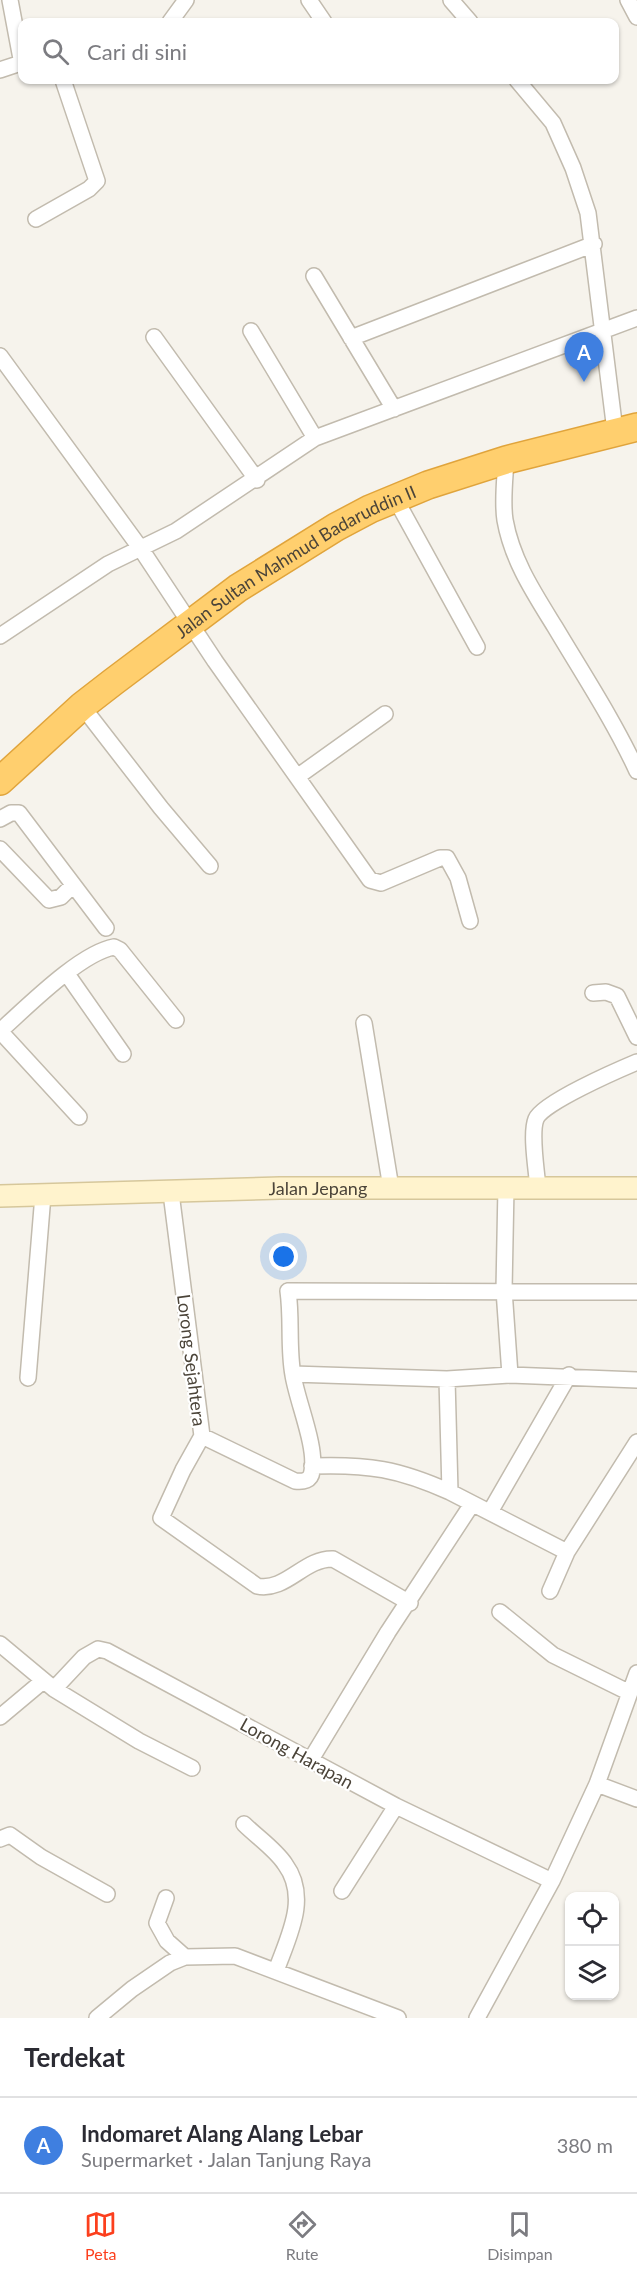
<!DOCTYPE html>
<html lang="id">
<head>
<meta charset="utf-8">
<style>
	body { margin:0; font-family:Lato,sans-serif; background:#f7f7f7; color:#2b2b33 }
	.controls { position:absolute; right:18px; bottom:18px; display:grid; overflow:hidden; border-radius:12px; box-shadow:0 2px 4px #0004 }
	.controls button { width:54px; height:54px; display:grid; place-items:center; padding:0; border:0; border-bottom:2px solid #e1e1e2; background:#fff; color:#2b2b33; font:30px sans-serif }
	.you { position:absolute; left:284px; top:1257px; width:21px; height:21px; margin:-15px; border:4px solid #fff; border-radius:50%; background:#1a73e8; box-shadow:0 0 0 9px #1a73e833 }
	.badge { display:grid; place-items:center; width:39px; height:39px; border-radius:50%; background:#fc3f1d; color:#fff; font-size:20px; font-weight:700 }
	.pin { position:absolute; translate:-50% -50px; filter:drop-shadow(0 2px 3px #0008) }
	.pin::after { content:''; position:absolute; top:32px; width:21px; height:18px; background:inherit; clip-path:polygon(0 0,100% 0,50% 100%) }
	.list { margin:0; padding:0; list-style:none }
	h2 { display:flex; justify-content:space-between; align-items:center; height:78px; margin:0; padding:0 24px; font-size:26px }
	h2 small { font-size:20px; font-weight:400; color:#7c7c81 }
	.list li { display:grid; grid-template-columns:39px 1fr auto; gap:18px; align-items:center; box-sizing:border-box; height:96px; padding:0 24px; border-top:2px solid #e1e1e2 }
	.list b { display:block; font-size:22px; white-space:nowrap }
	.list p { margin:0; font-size:20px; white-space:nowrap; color:#7c7c81 }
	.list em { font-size:20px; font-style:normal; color:#7c7c81 }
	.icon { flex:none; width:33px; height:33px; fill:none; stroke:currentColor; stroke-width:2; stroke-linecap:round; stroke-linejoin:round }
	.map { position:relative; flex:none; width:637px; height:2018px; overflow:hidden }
	.search { position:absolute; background:#fff; box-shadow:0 2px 4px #0004; left:18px; right:18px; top:18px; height:66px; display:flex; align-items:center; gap:15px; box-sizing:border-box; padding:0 21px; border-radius:12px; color:#7c7c81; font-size:22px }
	.sheet { height:174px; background:#fff }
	nav { display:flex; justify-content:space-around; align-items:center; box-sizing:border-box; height:84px; border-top:2px solid #e1e1e2; background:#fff; font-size:16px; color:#7c7c81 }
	nav a { display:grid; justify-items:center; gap:3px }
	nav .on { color:#fc3f1d }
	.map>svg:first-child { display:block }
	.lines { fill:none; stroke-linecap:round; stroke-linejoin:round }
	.street-casing { stroke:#c2bbae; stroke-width:18 }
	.secondary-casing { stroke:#d6c79b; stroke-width:24 }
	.highway-casing { stroke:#e0a43c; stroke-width:30 }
	.street { stroke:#fff; stroke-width:15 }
	.secondary { stroke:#fff3cd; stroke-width:21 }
	.highway { stroke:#ffcf6e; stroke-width:27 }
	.labels { text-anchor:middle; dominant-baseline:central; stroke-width:4.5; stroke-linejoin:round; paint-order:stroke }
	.street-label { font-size:18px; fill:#4b4439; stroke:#fff }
</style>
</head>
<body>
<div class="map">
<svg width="637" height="2018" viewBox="0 0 637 2018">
	<rect width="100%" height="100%" fill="#f6f3ec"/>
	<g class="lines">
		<g class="street-casing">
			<path id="street" d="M10,0L22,64
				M309,0L324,22
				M451,0L470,22
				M628,0L637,17
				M170,22L186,0
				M0,70L21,63
				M517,80L553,123L573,168L588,213L615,431
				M36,219L89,189L97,181L63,80
				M314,276L394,409
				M251,331L315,438
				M154,337L257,480
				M351,338L594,244
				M0,356L141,549L215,661L370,880L381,883L440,858H447L458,878L470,921
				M506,460C505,479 502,501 505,520C512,560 534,593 555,627C583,674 614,721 637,771
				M395,498L477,647
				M0,636L108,564L176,531L315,438L637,318
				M82,706L161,808L210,866
				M297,777L385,714
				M0,819L11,813H19L106,928
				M0,849L49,900L61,897L72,886
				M67,974L123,1054
				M593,993L606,992L617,996L637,1037
				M364,1023L391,1188
				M0,1031C26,1008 80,953 114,947L120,950L176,1020
				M0,1031L79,1117
				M538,1189C537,1172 530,1134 536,1119C542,1103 618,1070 637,1062
				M171,1193L202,1436L183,1470L161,1518L257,1586C286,1592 304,1558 333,1559L410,1603
				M293,1374L447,1379L510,1375L504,1290L506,1187
				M510,1375L637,1380
				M28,1378L43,1195
				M447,1379L450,1492L567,1552
				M202,1436L295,1481C303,1482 311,1481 312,1471C317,1447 297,1401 293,1375C288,1348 292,1319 288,1291L637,1292
				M312,1466C368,1464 399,1469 450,1492
				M490,1512L569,1375
				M550,1591L567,1552L637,1442
				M500,1612L553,1655L628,1692
				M0,1644L54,1689L139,1741L192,1768
				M54,1689L84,1657L98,1649L107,1651L396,1806L552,1881
				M0,1717L43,1681
				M310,1761L388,1632L472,1504
				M597,1784L637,1799
				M244,1824C257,1837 275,1849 285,1864C310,1898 288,1937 276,1971
				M0,1839L10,1835L41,1857L107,1894
				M342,1891L396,1806
				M166,1898L157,1923L167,1941L185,1957
				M97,2018L132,1989L170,1963L185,1957L235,1956L398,2018
				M477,2018L552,1881L597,1784L637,1673"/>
		</g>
		<g class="secondary-casing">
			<g id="secondary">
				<path id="s1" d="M0,1196L280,1188H637"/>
			</g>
		</g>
		<g class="highway-casing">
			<g id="highway">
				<path id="s2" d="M0,781L82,706L113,682L238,588L336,527L370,509L428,485L506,460L637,427"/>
			</g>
		</g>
		<use href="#street" class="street"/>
		<use href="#secondary" class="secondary"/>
		<use href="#highway" class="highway"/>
	</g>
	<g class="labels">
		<g class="street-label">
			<text stroke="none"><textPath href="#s2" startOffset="370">Jalan Sultan Mahmud Badaruddin II</textPath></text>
			<text stroke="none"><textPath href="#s1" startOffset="318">Jalan Jepang</textPath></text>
			<text transform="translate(192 1360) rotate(83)">Lorong Sejahtera</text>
			<text transform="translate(297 1753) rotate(29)">Lorong Harapan</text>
		</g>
	</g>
</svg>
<div class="controls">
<button><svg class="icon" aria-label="locate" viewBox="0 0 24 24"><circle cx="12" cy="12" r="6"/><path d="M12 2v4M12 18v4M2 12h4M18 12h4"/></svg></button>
<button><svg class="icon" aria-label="layers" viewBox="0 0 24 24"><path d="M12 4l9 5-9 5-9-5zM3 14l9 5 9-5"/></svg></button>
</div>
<div class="you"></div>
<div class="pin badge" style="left:584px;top:382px;background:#3f7fe0">A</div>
<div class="search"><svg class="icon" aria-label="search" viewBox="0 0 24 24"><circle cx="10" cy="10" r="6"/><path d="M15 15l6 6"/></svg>Cari di sini</div>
</div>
<section class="sheet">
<h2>Terdekat<small></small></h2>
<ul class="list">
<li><span class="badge" style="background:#3f7fe0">A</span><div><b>Indomaret Alang Alang Lebar</b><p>Supermarket · Jalan Tanjung Raya</p></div><em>380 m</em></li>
</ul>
</section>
<nav>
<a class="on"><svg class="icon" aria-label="map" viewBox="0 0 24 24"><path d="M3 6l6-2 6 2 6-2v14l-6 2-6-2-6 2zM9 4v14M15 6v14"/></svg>Peta</a>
<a><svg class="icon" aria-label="directions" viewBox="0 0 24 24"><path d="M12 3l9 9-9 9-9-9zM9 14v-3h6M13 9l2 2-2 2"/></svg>Rute</a>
<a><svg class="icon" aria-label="saved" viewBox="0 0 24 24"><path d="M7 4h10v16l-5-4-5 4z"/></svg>Disimpan</a>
</nav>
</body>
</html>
